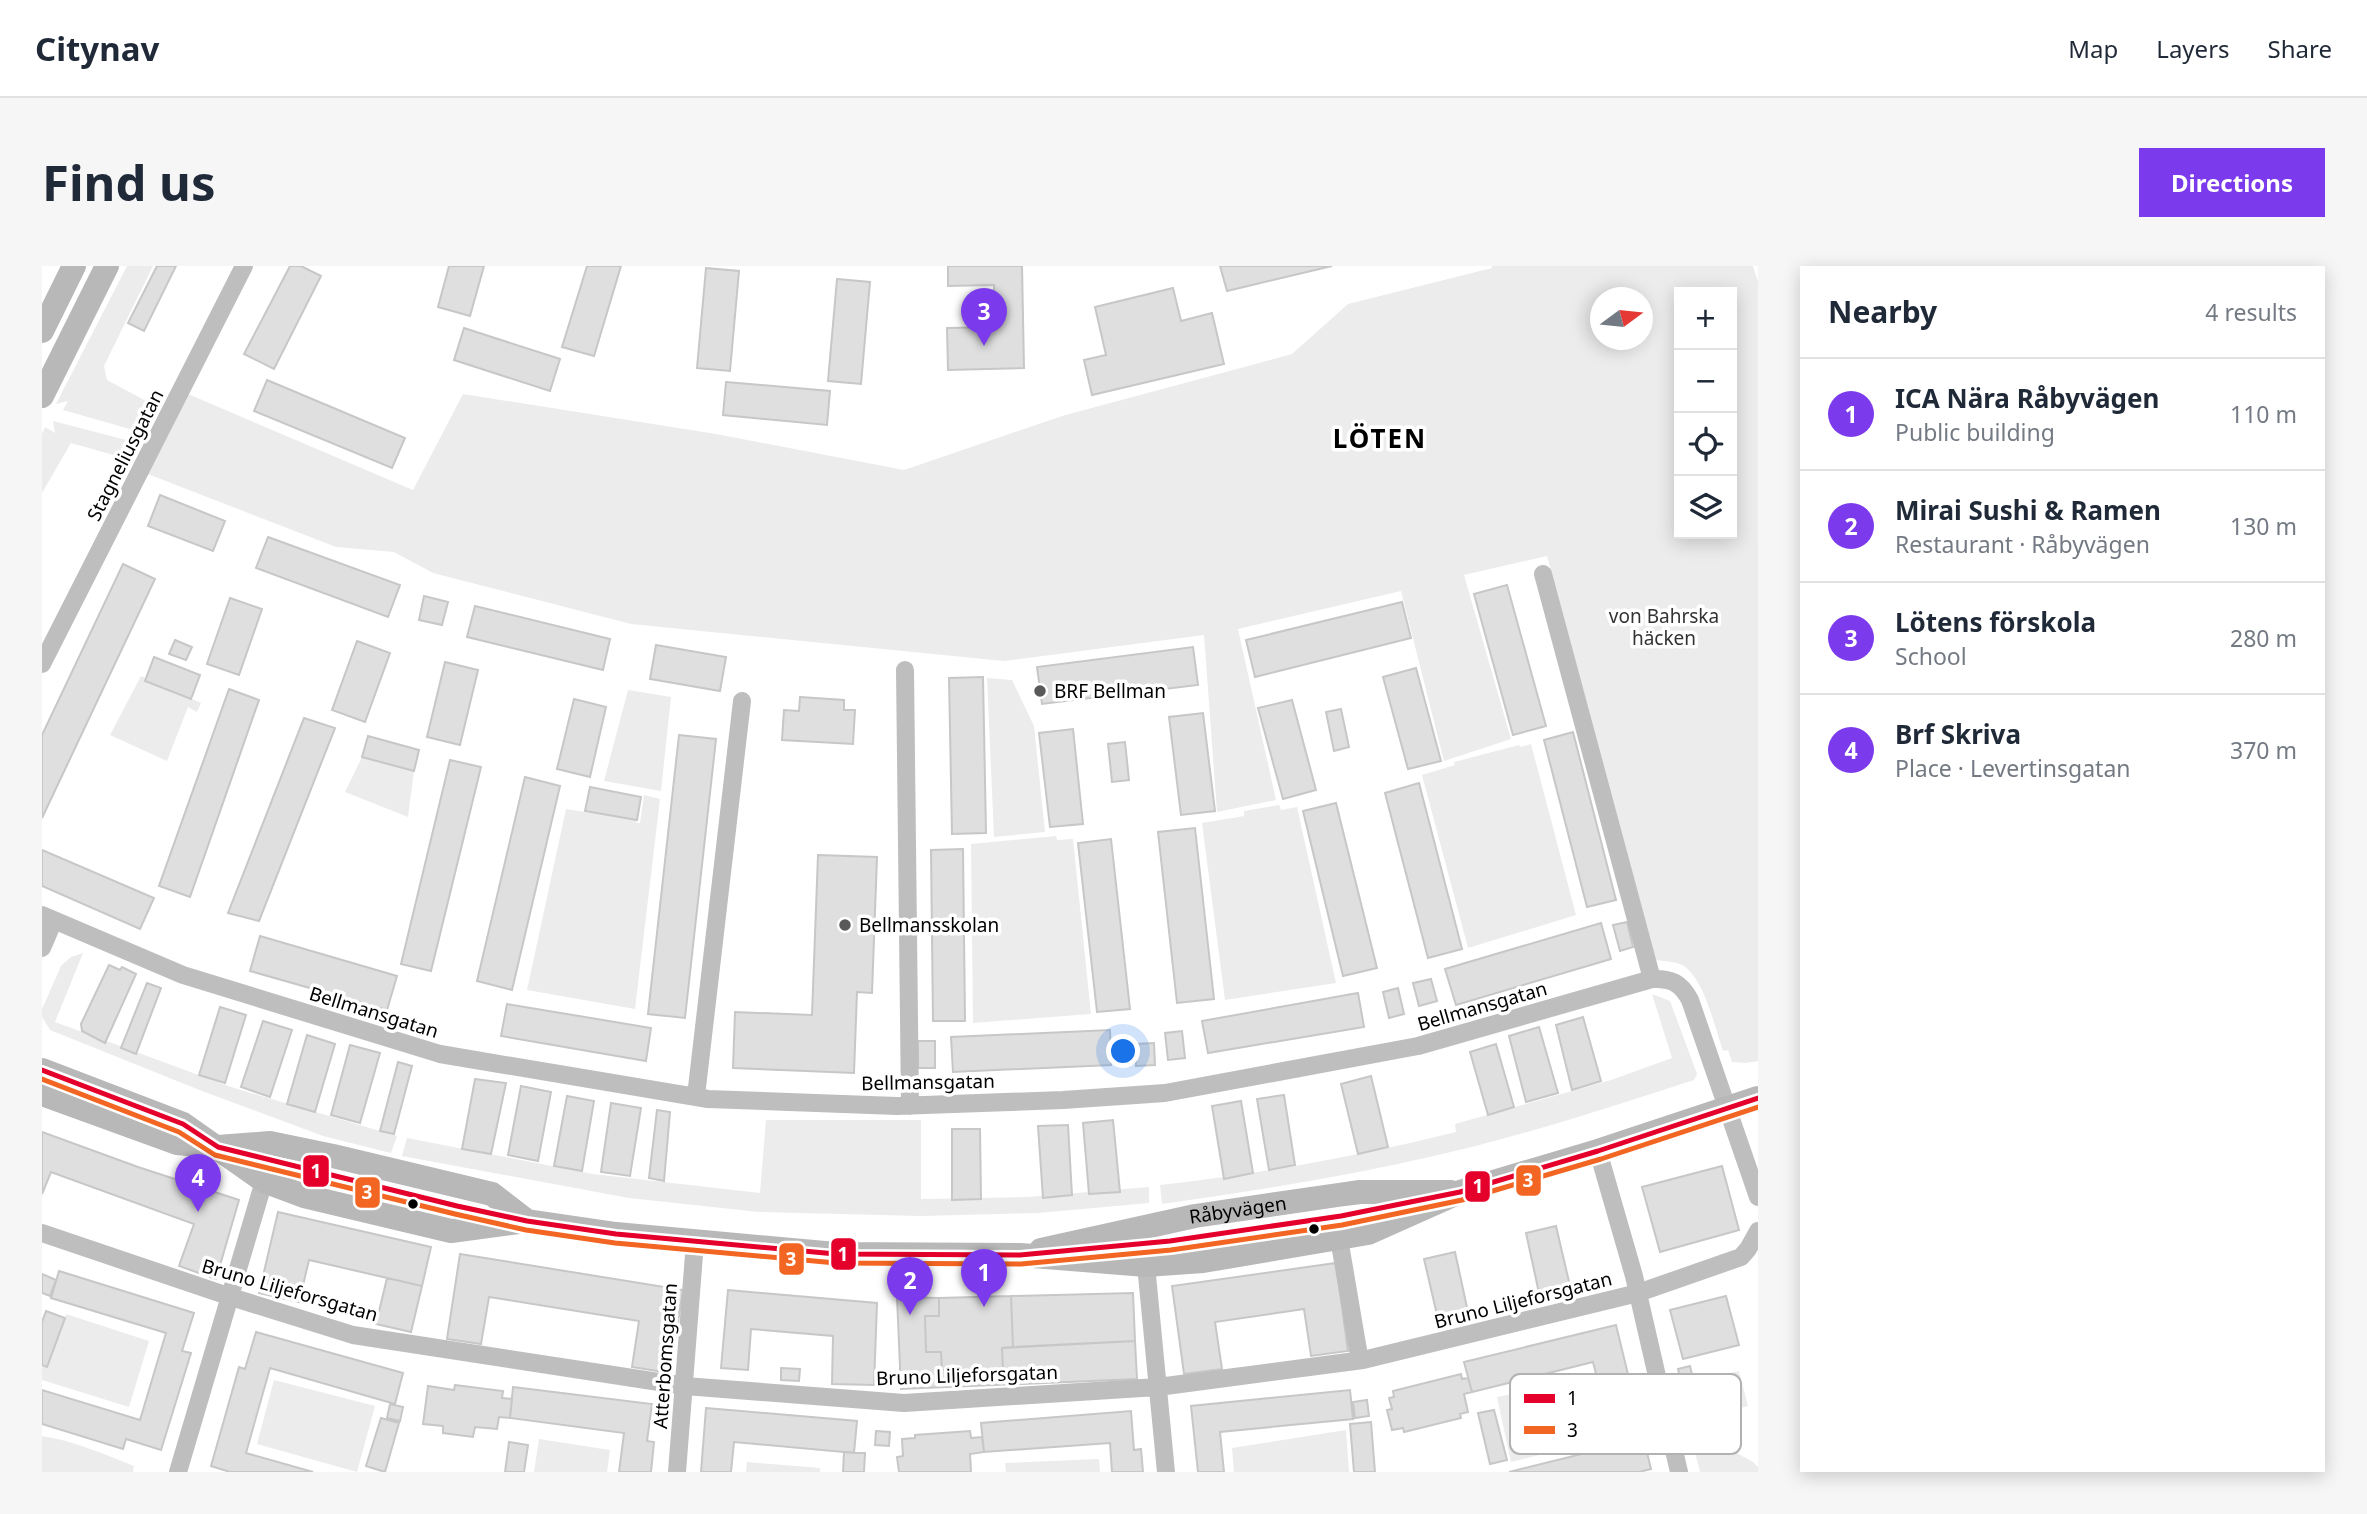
<!DOCTYPE html>
<html lang="en">
<head>
<meta charset="utf-8">
<style>
	body { margin:0; font-family:"Noto Sans",sans-serif; background:#f6f6f7; color:#1f2937 }
	.controls { position:absolute; right:21px; top:21px; display:grid; overflow:hidden; border-radius:0px; box-shadow:0 4px 18px #0003 }
	.controls button { width:63px; height:63px; display:grid; place-items:center; padding:0; border:0; border-bottom:2px solid #e0e1e3; background:#fff; color:#1f2937; font:35px sans-serif }
	.compass { position:absolute; left:1548px; top:21px; width:63px; height:63px; border-radius:50%; background:#fff; box-shadow:0 4px 18px #0003; rotate:75deg }
	.you { position:absolute; left:1082px; top:786px; width:24px; height:24px; margin:-18px; border:5px solid #fff; border-radius:50%; background:#1a73e8; box-shadow:0 0 0 10px #1a73e833 }
	.badge { display:grid; place-items:center; width:46px; height:46px; border-radius:50%; background:#7c3aed; color:#fff; font-size:23px; font-weight:700 }
	.pin { position:absolute; translate:-50% -58px; filter:drop-shadow(0 2px 4px #0008) }
	.pin::after { content:''; position:absolute; top:37px; width:24px; height:21px; background:inherit; clip-path:polygon(0 0,100% 0,50% 100%) }
	.list { margin:0; padding:0; list-style:none }
	h2 { display:flex; justify-content:space-between; align-items:center; height:91px; margin:0; padding:0 28px; font-size:30px }
	h2 small { font-size:23px; font-weight:400; color:#747a83 }
	.list li { display:grid; grid-template-columns:46px 1fr auto; gap:21px; align-items:center; box-sizing:border-box; height:112px; padding:0 28px; border-top:2px solid #e0e1e3 }
	.list b { display:block; font-size:26px; white-space:nowrap }
	.list p { margin:0; font-size:23px; white-space:nowrap; color:#747a83 }
	.list em { font-size:23px; font-style:normal; color:#747a83 }
	.icon { flex:none; width:38px; height:38px; fill:none; stroke:currentColor; stroke-width:2; stroke-linecap:round; stroke-linejoin:round }
	.map { position:relative; flex:none; width:1716px; height:1206px; overflow:hidden; border-radius:0px }
	header { display:flex; align-items:center; gap:42px; box-sizing:border-box; height:98px; padding:0 35px; background:#fff; border-bottom:2px solid #e0e1e3 }
	header strong { font-size:33px }
	nav { display:flex; gap:38px; margin-inline-start:auto; font-size:24px }
	.intro { display:flex; align-items:center; justify-content:space-between; box-sizing:border-box; height:168px; padding:0 42px }
	h1 { margin:0; font-size:49px }
	.button { padding:18px 32px; border-radius:0px; background:#7c3aed; color:#fff; font-size:24px; font-weight:700 }
	main { display:flex; gap:42px; padding:0 42px }
	aside { flex:1; background:#fff; border-radius:0px; box-shadow:0 4px 18px #0003 }
	.map>svg:first-child { display:block }
	.green { fill:#ececec; fill-rule:evenodd }
	.building { fill:#dfdfdf; stroke:#c7c7c7; stroke-width:2 }
	.lines { fill:none; stroke-linecap:round; stroke-linejoin:round }
	.minor { stroke:#bebebe; stroke-width:18 }
	.secondary { stroke:#b8b8b8; stroke-width:24 }
	.bus-1-casing { stroke:#fff; stroke-width:10 }
	.bus-2-casing { stroke:#fff; stroke-width:10 }
	.bus-1 { stroke:#e4002b; stroke-width:5 }
	.bus-2 { stroke:#f26522; stroke-width:5 }
	.poi-dot { fill:#595959; stroke:#fff; stroke-width:2.5 }
	.bus-dot { fill:#000; stroke:#fff; stroke-width:2.5 }
	.labels { text-anchor:middle; dominant-baseline:central; stroke-width:7; stroke-linejoin:round; paint-order:stroke }
	.street-label { font-size:19px; fill:#000; stroke:#fff }
	.park-label { font-size:19px; fill:#333; stroke:#fff }
	.poi-label { font-size:19px; fill:#000; stroke:#fff; text-anchor:start }
	.district-label { font-size:26px; font-weight:bold; letter-spacing:2px; fill:#000; stroke:#fff }
	.key { fill:#fff; stroke:#b2b2b2; stroke-width:2 }
	.key-label { font-size:19px; fill:#000 }
	.line-badge { stroke:#fff; stroke-width:2.5 }
	.badge-label { font-size:19px; text-anchor:middle; font-weight:bold; fill:#fff }
</style>
</head>
<body>
<header>
<strong>Citynav</strong>
<nav><a>Map</a><a>Layers</a><a>Share</a></nav>
</header>
<div class="intro"><h1>Find us</h1><a class="button">Directions</a></div>
<main>
<div class="map">
<svg width="1716" height="1206" viewBox="0 0 1716 1206">
	<rect width="100%" height="100%" fill="#fff"/>
	<path class="green" d="M85,0H111L62,100L65,114L108,137L95,165L21,144L26,135L14,138Z
		M1450,0H1711L1716,16V795L1704,797L1690,796L1686,784L1681,785C1673,762 1662,711 1640,699C1632,695 1622,695 1612,694L1505,290L1422,309L1469,473L1402,495L1359,325L1196,363L1234,534L1175,546L1162,369L962,395L589,358L391,307L352,286L294,281L98,205L139,125L371,224L421,128L674,168L862,204L1020,150L1250,88L1306,38L1450,2ZM1637,26H1690V268H1637ZM1559,32H1601V74H1559Z
		M11,155L92,176L82,192L29,177L0,227V168L3,161L13,167Z
		M99,410L159,437L155,446L146,441L125,495L68,469Z
		M945,412L970,414L992,460L1003,566L952,571Z
		M586,424L629,431L619,525L562,515Z
		M1489,478L1534,649L1426,682L1380,509L1413,499L1412,496L1477,479L1478,481Z
		M320,491L372,505L366,551L303,526Z
		M602,529L618,533L593,743L485,724L524,543L595,554L594,557H598Z
		M1237,539L1239,544L1255,541L1294,717L1183,734L1160,557L1202,550V545Z
		M1014,570L1015,574L1031,573L1049,748L931,757L929,578Z
		M41,687L13,756L189,821L355,870L349,887L281,870L160,825L8,764L0,751V743L19,700L29,691Z
		M1610,728L1628,735L1655,808L1652,814C1566,842 1480,870 1392,890C1302,911 1211,925 1120,938L1118,919C1218,908 1317,890 1414,866L1413,858L1569,814L1630,792Z
		M724,854H879V933L986,931L1107,921V937L996,947L879,950L717,946L587,932L360,890L365,872L551,908L718,927Z
		M24,1048L107,1075L87,1141L0,1114V1099L5,1101Z
		M1697,1105L1706,1140L1671,1149L1662,1114Z
		M1546,1111L1560,1174L1469,1196L1455,1131Z
		M232,1114L333,1140L315,1206L215,1178Z
		M1304,1164L1307,1206H1192L1190,1182Z
		M0,1170C32,1175 62,1188 92,1200L91,1206H0Z
		M497,1173L568,1184L565,1206H492Z
		M1684,1181L1711,1196L1716,1201V1206H1658L1652,1182Z
		M1057,1193L1058,1206H964L963,1197Z
		M705,1196L778,1202V1206H704Z"/>
	<path class="building" d="M115,0H134L102,65L86,57Z
		M248,0H259L279,10L232,103L202,88Z
		M407,0H442L428,50L396,41Z
		M545,0H579L552,90L520,81Z
		M906,0H980L982,102L906,104L905,62L952,61V19L906,20Z
		M1178,0H1290L1185,25Z
		M664,2L697,5L688,105L655,102Z
		M795,13L828,16L819,118L786,115Z
		M1131,22L1139,55L1170,47L1182,98L1050,129L1042,94L1064,89L1053,41Z
		M422,62L518,93L508,125L412,94Z
		M225,114L363,172L350,202L212,145Z
		M684,116L788,125L785,159L681,149Z
		M118,229L183,255L171,285L106,260Z
		M226,271L358,319L346,351L214,302Z
		M81,298L113,313L0,552V469Z
		M1465,319L1504,460L1471,469L1432,328Z
		M382,330L406,336L400,359L377,354Z
		M188,332L220,343L197,409L165,398Z
		M1360,336L1369,372L1213,411L1204,374Z
		M433,340L568,373L561,404L425,371Z
		M133,374L150,381L144,394L127,388Z
		M315,375L348,387L323,456L290,444Z
		M614,379L684,391L678,425L608,413Z
		M1151,381L1156,419L1000,438L995,401Z
		M112,391L158,409L149,433L103,415Z
		M403,396L436,404L418,479L385,471Z
		M1374,402L1399,495L1366,503L1341,411Z
		M941,411L944,567L910,568L907,412Z
		M187,423L217,434L148,631L117,620Z
		M758,431L802,434V444H813L811,478L740,474L742,444L757,445Z
		M532,433L564,441L548,511L515,503Z
		M1250,434L1274,524L1241,533L1216,442Z
		M1299,443L1307,481L1292,485L1284,446Z
		M1161,447L1173,545L1139,549L1127,451Z
		M262,452L293,462L217,655L186,647Z
		M1031,463L1041,558L1008,561L997,467Z
		M1531,466L1574,634L1545,641L1502,474Z
		M637,469L674,473L643,752L606,748Z
		M326,470L377,484L372,505L320,491Z
		M1083,476L1087,514L1070,516L1066,478Z
		M408,494L439,501L389,705L359,698Z
		M483,511L518,520L470,724L435,715Z
		M1377,517L1420,683L1386,692L1343,527Z
		M548,521L599,531L595,554L543,545Z
		M1294,537L1335,702L1301,710L1261,545Z
		M1153,562L1172,733L1135,737L1116,566Z
		M1069,573L1088,743L1055,746L1036,577Z
		M921,583L923,755H891L889,584Z
		M0,584L112,632L98,663L0,620Z
		M776,589L835,591L830,727L815,726L812,807L691,802L693,746L770,749Z
		M1585,656L1591,681L1578,685L1571,659Z
		M1559,657L1569,693L1414,739L1403,703Z
		M218,670L355,710L345,744L208,705Z
		M67,699L78,704L80,701L94,708L63,777L40,765L39,758Z
		M1389,713L1395,735L1377,740L1371,717Z
		M105,717L119,722L94,788L79,782Z
		M1356,722L1362,748L1347,752L1341,726Z
		M1316,727L1322,761L1166,787L1160,755Z
		M465,738L609,762L604,795L459,770Z
		M178,741L204,749L183,817L157,809Z
		M1541,751L1559,815L1530,824L1514,759Z
		M221,755L250,764L228,831L199,821Z
		M1497,761L1516,827L1484,836L1467,770Z
		M1068,764L1069,799L911,806L909,771Z
		M1140,765L1143,792L1126,794L1123,767Z
		M265,769L293,778L273,846L245,838Z
		M876,775H893V802H876Z
		M1112,777L1113,799L1094,800L1093,778Z
		M1454,778L1472,841L1446,849L1428,786Z
		M308,779L338,787L318,857L289,849Z
		M356,796L370,800L352,868L338,865Z
		M1329,810L1346,881L1316,888L1299,818Z
		M433,813L464,817L449,888L420,883Z
		M479,820L509,826L496,895L466,889Z
		M1242,829L1253,899L1227,904L1215,833Z
		M525,830L552,835L540,905L512,900Z
		M1199,835L1211,907L1182,913L1170,840Z
		M569,837L599,842L588,910L559,906Z
		M615,844L628,846L622,915L607,912Z
		M1071,854L1078,926L1047,928L1041,857Z
		M1026,859L1030,929L1001,932L996,860Z
		M910,863H938L939,933L910,934Z
		M0,866L96,901L197,934L174,1013L137,1000L152,958L9,906L0,928Z
		M1680,900L1697,964L1618,986L1600,921Z
		M236,946L389,981L380,1020L267,994L257,1036L217,1027Z
		M1514,960L1528,1020L1497,1027L1484,967Z
		M1413,986L1426,1046L1396,1053L1382,993Z
		M418,988L641,1024L628,1107L590,1101L597,1055L447,1031L439,1078L405,1073Z
		M1294,997L1306,1085L1269,1090L1262,1043L1173,1056L1180,1103L1142,1108L1130,1020Z
		M17,1005L152,1047L140,1085L149,1087L119,1184L84,1173L81,1183L0,1158V1124L98,1154L124,1067L9,1032Z
		M0,1008L14,1014L8,1030L0,1027Z
		M345,1012L380,1020L369,1066L334,1058Z
		M686,1024L835,1037L832,1119L790,1118L791,1070L709,1063L706,1104L679,1102Z
		M1091,1027L1093,1075L971,1081L969,1030Z
		M969,1030L971,1081L960,1082L961,1103L900,1104L899,1086H884L883,1050H897V1032Z
		M1684,1030L1697,1079L1641,1093L1628,1044Z
		M855,1031L897,1032V1050H883L884,1086H899L900,1104L961,1103L960,1082L1093,1075L1095,1113L859,1123Z
		M4,1045L23,1052L5,1101L0,1099V1056Z
		M1574,1059L1609,1203L1597,1206H1467L1572,1180L1551,1096L1430,1126L1422,1096Z
		M214,1066L361,1107L353,1138L228,1102L204,1187L271,1206H188L169,1200L197,1101L203,1103Z
		M1648,1100L1655,1129L1643,1132L1636,1103Z
		M739,1102L758,1103L757,1115L739,1114Z
		M1419,1108L1420,1113L1426,1112L1430,1126L1422,1128L1426,1146L1418,1148L1419,1152L1362,1166L1361,1162L1350,1164L1345,1144L1350,1143L1347,1132L1352,1131L1351,1125Z
		M413,1119L461,1125L460,1132L470,1133L468,1152L457,1151L455,1163L433,1161L431,1171L401,1167V1160L381,1158L386,1120L412,1124Z
		M471,1121L610,1138L605,1175L612,1176L609,1206H577L582,1167L468,1152Z
		M1308,1124L1311,1153L1178,1166L1182,1206H1156L1149,1140Z
		M1325,1134L1327,1150L1313,1152L1311,1136Z
		M348,1138L361,1141L358,1155L345,1152Z
		M664,1142L815,1155L812,1187L692,1176L689,1206H659Z
		M1452,1144L1465,1194L1448,1198L1436,1147Z
		M1089,1145L1092,1184L1099,1183L1101,1206H1070L1068,1177L942,1186L939,1157Z
		M339,1152L357,1157L343,1206L324,1200Z
		M1329,1156L1333,1206H1312L1308,1158Z
		M834,1165L848,1166L847,1180L833,1179Z
		M928,1165L929,1172L940,1171L942,1186L928,1188L929,1206H857L855,1191L861,1190L860,1173L873,1172V1169Z
		M467,1176L486,1179L482,1206H463Z
		M802,1186L823,1187L822,1206H801Z"/>
	<g class="lines">
		<path class="minor" d="M1501,308L1610,713
			M0,398L202,0
			M863,404L868,840
			M0,649L141,709L398,788L666,833L855,840L1021,834L1123,827L1376,780L1610,713C1629,712 1639,717 1648,734L1716,931
			M0,682L12,654
			M654,830L700,435
			M1556,885L1592,1010L1637,1206
			M0,967L189,1031L311,1069L643,1120L862,1137L1116,1121L1321,1094L1596,1027L1699,991L1706,983L1716,965
			M1299,984L1316,1084
			M1104,999L1124,1206
			M136,1206L222,915
			M635,1206L653,976"/>
		<g class="secondary">
			<path d="M0,65L32,0"/>
			<path d="M0,130L65,0"/>
			<path d="M0,804L141,858L222,915L262,930L409,965L485,955L574,968L794,988L978,989L1104,999L1161,995L1326,967L1418,926L1556,885L1716,832"/>
			<path d="M0,828L135,877L176,881L228,877L291,890L450,928L485,955"/>
			<path id="s1" d="M999,984L1153,950L1296,929L1318,926H1409"/>
		</g>
		<g class="bus-1-casing">
			<path id="bus-1" d="M0,804L141,858L176,881L415,940L485,955L574,968L794,988L978,989L1128,975L1299,950L1418,926L1556,885L1716,832"/>
		</g>
		<g class="bus-2-casing">
			<path id="bus-2" d="M0,813L137,866L173,889L413,948L484,964L573,977L794,997L979,998L1129,984L1300,959L1420,934L1559,893L1716,841"/>
		</g>
		<use href="#bus-1" class="bus-1"/>
		<use href="#bus-2" class="bus-2"/>
	</g>
	<g class="poi-dot">
		<circle cx="998" cy="425" r="7"/>
		<circle cx="803" cy="659" r="7"/>
	</g>
	<g class="bus-dot">
		<circle cx="371" cy="938" r="6"/>
		<circle cx="1272" cy="963" r="6"/>
	</g>
	<g class="labels">
		<g class="street-label">
			<text transform="translate(83 189) rotate(-63)">Stagneliusgatan</text>
			<text transform="translate(1440 740) rotate(-16)">Bellmansgatan</text>
			<text transform="translate(332 746) rotate(17)">Bellmansgatan</text>
			<text transform="translate(886 816) rotate(-1)">Bellmansgatan</text>
			<text stroke="none"><textPath href="#s1" startOffset="201">Råbyvägen</textPath></text>
			<text transform="translate(248 1024) rotate(16)">Bruno Liljeforsgatan</text>
			<text transform="translate(1481 1034) rotate(-14)">Bruno Liljeforsgatan</text>
			<text transform="translate(623 1090) rotate(-86)">Atterbomsgatan</text>
			<text transform="translate(925 1109) rotate(-2)">Bruno Liljeforsgatan</text>
		</g>
		<g class="park-label">
			<text x="1622" y="350">von Bahrska<tspan x="1622" dy="22">häcken</tspan></text>
		</g>
		<g class="poi-label">
			<text x="1012" y="425">BRF Bellman</text>
			<text x="817" y="659">Bellmansskolan</text>
		</g>
		<g class="district-label">
			<text x="1338" y="172">LÖTEN</text>
		</g>
	</g>
	<rect x="1468" y="1108" width="231" height="80" rx="10" class="key"/>
	<rect x="1482" y="1128" width="31" height="9" fill="#e4002b"/>
	<rect x="1482" y="1160" width="31" height="8" fill="#f26522"/>
	<g class="key-label">
		<text x="1525" y="1139">1</text>
		<text x="1525" y="1171">3</text>
	</g>
	<g class="line-badge">
		<rect x="260" y="888" width="28" height="34" rx="7" fill="#e4002b"/>
		<rect x="1473" y="898" width="27" height="33" rx="7" fill="#f26522"/>
		<rect x="1422" y="904" width="27" height="33" rx="7" fill="#e4002b"/>
		<rect x="312" y="910" width="27" height="33" rx="7" fill="#f26522"/>
		<rect x="788" y="971" width="27" height="34" rx="7" fill="#e4002b"/>
		<rect x="736" y="976" width="27" height="34" rx="7" fill="#f26522"/>
	</g>
	<g class="badge-label">
		<text x="274" y="912">1</text>
		<text x="1486" y="921">3</text>
		<text x="1436" y="927">1</text>
		<text x="325" y="933">3</text>
		<text x="801" y="995">1</text>
		<text x="749" y="1000">3</text>
	</g>
</svg>
<div class="controls">
<button>+</button>
<button>−</button>
<button><svg class="icon" aria-label="locate" viewBox="0 0 24 24"><circle cx="12" cy="12" r="6"/><path d="M12 2v4M12 18v4M2 12h4M18 12h4"/></svg></button>
<button><svg class="icon" aria-label="layers" viewBox="0 0 24 24"><path d="M12 4l9 5-9 5-9-5zM3 14l9 5 9-5"/></svg></button>
</div>
<svg class="compass" viewBox="-18 -18 36 36"><path d="M0-13l5 13h-10z" fill="#e53935"/><path d="M0 13l5-13h-10z" fill="#747a83"/></svg>
<div class="you"></div>
<div class="pin badge" style="left:942px;top:1041px">1</div>
<div class="pin badge" style="left:868px;top:1049px">2</div>
<div class="pin badge" style="left:942px;top:80px">3</div>
<div class="pin badge" style="left:156px;top:946px">4</div>
</div>
<aside>
<h2>Nearby<small>4 results</small></h2>
<ul class="list">
<li><span class="badge">1</span><div><b>ICA Nära Råbyvägen</b><p>Public building</p></div><em>110 m</em></li>
<li><span class="badge">2</span><div><b>Mirai Sushi &amp; Ramen</b><p>Restaurant · Råbyvägen</p></div><em>130 m</em></li>
<li><span class="badge">3</span><div><b>Lötens förskola</b><p>School</p></div><em>280 m</em></li>
<li><span class="badge">4</span><div><b>Brf Skriva</b><p>Place · Levertinsgatan</p></div><em>370 m</em></li>
</ul>
</aside>
</main>
</body>
</html>
